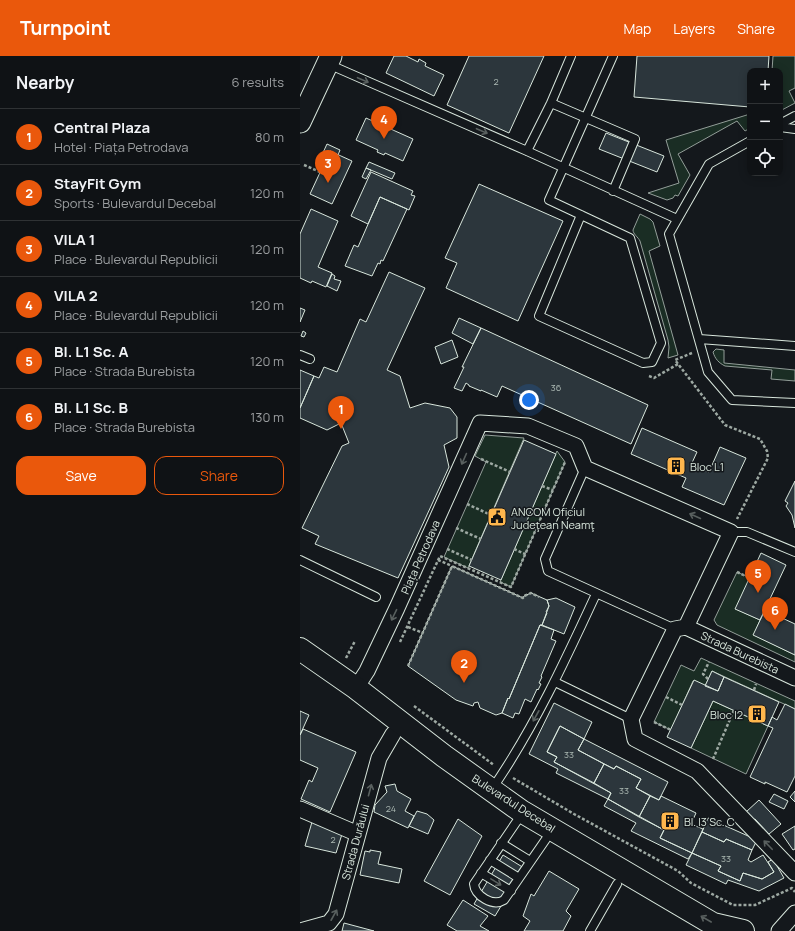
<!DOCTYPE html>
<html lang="en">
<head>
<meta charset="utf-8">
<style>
	body { margin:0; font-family:Manrope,sans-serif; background:#181b1e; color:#f1f3f6 }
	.controls { position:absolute; right:12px; top:12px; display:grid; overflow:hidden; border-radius:8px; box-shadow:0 2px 10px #0003 }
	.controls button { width:36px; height:36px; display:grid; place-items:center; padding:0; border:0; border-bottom:1px solid #2f3234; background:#0f1215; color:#f1f3f6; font:20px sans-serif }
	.you { position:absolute; left:229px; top:344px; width:14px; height:14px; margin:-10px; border:3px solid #fff; border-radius:50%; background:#1a73e8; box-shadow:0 0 0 6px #1a73e833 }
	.badge { display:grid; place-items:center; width:26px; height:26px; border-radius:50%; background:#ea580c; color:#fff; font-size:13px; font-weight:700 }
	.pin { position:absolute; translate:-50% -33px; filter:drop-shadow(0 1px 2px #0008) }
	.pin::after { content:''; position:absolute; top:21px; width:14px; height:12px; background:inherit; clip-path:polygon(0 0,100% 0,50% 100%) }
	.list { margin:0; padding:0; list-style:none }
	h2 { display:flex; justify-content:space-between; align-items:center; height:52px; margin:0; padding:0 16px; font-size:17px }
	h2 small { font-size:13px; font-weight:400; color:#9b9ea0 }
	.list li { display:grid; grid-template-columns:26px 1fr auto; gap:12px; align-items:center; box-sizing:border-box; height:56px; padding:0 16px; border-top:1px solid #2f3234 }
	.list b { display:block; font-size:15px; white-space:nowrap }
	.list p { margin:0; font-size:13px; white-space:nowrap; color:#9b9ea0 }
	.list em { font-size:13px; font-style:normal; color:#9b9ea0 }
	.actions { display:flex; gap:8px; padding:12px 16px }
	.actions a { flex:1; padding:9px 0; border:1px solid #ea580c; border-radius:12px; text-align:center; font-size:14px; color:#ea580c }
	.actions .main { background:#ea580c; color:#fff }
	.icon { flex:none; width:22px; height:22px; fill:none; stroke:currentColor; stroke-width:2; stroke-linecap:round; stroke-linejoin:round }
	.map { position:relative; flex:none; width:495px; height:875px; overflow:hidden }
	header { display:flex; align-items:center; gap:24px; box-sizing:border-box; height:56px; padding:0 20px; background:#ea580c; color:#fff }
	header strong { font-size:19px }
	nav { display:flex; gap:22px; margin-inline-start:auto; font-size:14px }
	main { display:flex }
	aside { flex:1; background:#0f1215 }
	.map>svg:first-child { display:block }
	.green { fill:#1a2d24; stroke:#939e99 }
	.building { fill:#2c363c; stroke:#d8e6dc }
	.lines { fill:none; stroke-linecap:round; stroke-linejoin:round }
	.service-casing { stroke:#d8e6dc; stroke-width:10 }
	.minor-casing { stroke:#d8e6dc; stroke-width:17 }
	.secondary-casing { stroke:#d8e6dc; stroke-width:23 }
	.primary-casing { stroke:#d8e6dc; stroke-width:24 }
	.path { stroke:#9da8a2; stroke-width:2.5; stroke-dasharray:3 2; stroke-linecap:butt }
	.service { stroke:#14181c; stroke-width:8 }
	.minor { stroke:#14181c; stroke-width:15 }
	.secondary { stroke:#14181c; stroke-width:21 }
	.primary { stroke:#14181c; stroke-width:22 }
	.oneway { stroke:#59605f }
	.labels { text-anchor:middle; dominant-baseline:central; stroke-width:3; stroke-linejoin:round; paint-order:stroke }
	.number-label { font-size:9px; fill:#adbab4 }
	.poi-label { font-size:11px; fill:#d8e6dc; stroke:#14181c; text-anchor:start }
	.street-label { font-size:11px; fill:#d8e6dc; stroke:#14181c }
</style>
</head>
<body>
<header>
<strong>Turnpoint</strong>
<nav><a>Map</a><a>Layers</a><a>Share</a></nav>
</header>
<main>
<aside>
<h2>Nearby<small>6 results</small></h2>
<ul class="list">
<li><span class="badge">1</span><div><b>Central Plaza</b><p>Hotel · Piața Petrodava</p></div><em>80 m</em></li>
<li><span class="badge">2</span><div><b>StayFit Gym</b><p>Sports · Bulevardul Decebal</p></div><em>120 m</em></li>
<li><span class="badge">3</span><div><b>VILA 1</b><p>Place · Bulevardul Republicii</p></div><em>120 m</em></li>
<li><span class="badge">4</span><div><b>VILA 2</b><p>Place · Bulevardul Republicii</p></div><em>120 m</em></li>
<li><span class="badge">5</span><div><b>Bl. L1 Sc. A</b><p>Place · Strada Burebista</p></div><em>120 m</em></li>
<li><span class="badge">6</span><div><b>Bl. L1 Sc. B</b><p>Place · Strada Burebista</p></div><em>130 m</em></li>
</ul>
<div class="actions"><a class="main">Save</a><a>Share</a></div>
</aside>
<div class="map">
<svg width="495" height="875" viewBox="0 0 495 875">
	<rect width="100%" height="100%" fill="#14181c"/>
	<path class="green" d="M473,0H495V32L489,35L495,47L480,55V15H472Z
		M450,58V72L445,75L437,65L378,98L390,119L378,140L375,139L373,142L367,144L348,137L379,127L366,84Z
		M340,158L350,163L353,166L360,190L349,195L378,299L368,302L369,291L368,284L340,185C338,181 333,178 333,174Z
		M416,293L424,294V307L495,314V325L471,323L472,314L425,310C419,307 415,303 413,296Z
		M185,379L224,382L168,512L144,501L186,406L175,400Z
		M257,395L265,406L211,531L200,526Z
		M437,516L450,522L436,553L460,564L454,579L495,599V606L417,569L414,564Z
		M401,602L495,645V653L412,615L405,630L393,625L371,674L354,666L381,609L394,615Z
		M413,645L468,670L446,718L391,692Z"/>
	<path class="building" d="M94,0H106L118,6L119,3L126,7L125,10L144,19L134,40L86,17Z
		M169,0H244L209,77L147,49Z
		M337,0H469L468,15H450V51L334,41Z
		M66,62L113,83L103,105L85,97L84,99L77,96L78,94L56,84Z
		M306,77L364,100L357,116L299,93Z
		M27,88L40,94L38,99L30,95L26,104L21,101Z
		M30,95L52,105L32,148L10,138Z
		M69,106L95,117L92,123L66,112Z
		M66,112L71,114L66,123L62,121Z
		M71,116L113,135L111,139L115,140L109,154L80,141L68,168L51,160Z
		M179,128L263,165L218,265L146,232L157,207L145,202Z
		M80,141L107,153L83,205L81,204L80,208L78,207L72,220L45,210L54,189L58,191Z
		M11,153L38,165L18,211L32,217L26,231L12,225L11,227L0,222V178Z
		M89,216L125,232L87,314L100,320L110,352L125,347L150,352L157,361V382L144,389L149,411L98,522L15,488L19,480L2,472L42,390L49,387L41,367L27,374L0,362V352L14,320L19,322L24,311L37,316L60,263L66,266Z
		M32,218L35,220L34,223L41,225L37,235L27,230Z
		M0,252L5,254L0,266Z
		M159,262L181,272L173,288L152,277Z
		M181,272L348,349L331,388L202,330L197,341L181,334V335L169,330V329L166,327L162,335L154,332L164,311H162Z
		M3,275L6,277L4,281L1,280Z
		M152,284L158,301L141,308L135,291Z
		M0,314L14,320L0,352Z
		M342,372L397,396L391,409L409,416L420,391L446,402L424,449L382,431L386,422L331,398Z
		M224,384L256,398L201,524L169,510Z
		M495,425V472L492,459L486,450L488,447L485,445Z
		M461,497L486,509L460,564L435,553Z
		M152,510L223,542L224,540L231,537L247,544L249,550L246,556L247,557L242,569H240L209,643L208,642L202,657L196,659L180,652L178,646L174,647L173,650L156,644L108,610Z
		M256,542L275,551L264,578L242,569L249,550L247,544Z
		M465,554L495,568V599L453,579Z
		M240,569L254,574L251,583L256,585L241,620L242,621L239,627L241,628L238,634L237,633L231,646L225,643L219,658L215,657L213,662L202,657L208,642L209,643Z
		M412,615L424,621L418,635L405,630Z
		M424,621L479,646L468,670L413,645L391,692L367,681L394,624L418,635Z
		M254,647L292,666L284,683L260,670L247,696L257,701L254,706L311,737L308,743L256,717L258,713L229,698Z
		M485,648L495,653V720L487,736L465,726V728L450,721L473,672L468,670L472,661L477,664Z
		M0,655L9,659L0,679Z
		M260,670L284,683L278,694L304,708L294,727L254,706L257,701L247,696Z
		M3,673L56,696L30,756L1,743L9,724L12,726L18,712L0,704V679Z
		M284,683L368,726L359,744L336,732L341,723L316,710L314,713L278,694Z
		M304,708L314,713L316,710L341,723L336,732L350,740L339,761L308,743L311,737L294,727Z
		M95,728L97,735L111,743L105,755L114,760L108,772L74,756L75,749L87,736L85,730Z
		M495,735V746L490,741Z
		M474,738L488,745L484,753L469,746Z
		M350,740L359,744L361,740L396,757L391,768L403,773L392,797L360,782L364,774L339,761Z
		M308,743L364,774L360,782L392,797L388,803L331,775L336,767L304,750Z
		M459,744L481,768L469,778L455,763L453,764L446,756Z
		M117,755L127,758L134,764L128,778L109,770Z
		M408,762L457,784L452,794L426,783L424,786L402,776Z
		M158,763L182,780L150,839L124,825Z
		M12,766L43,775L36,797L5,790Z
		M495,770V793L493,794L482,778Z
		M402,776L424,786L426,783L452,794L448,804L451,806L463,799L474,816L462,823L443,817L440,825L418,815L421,810L392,797Z
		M70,794L81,796L78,808L102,813L99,827L60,819L65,795L70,796Z
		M392,797L421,810L418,815L440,825L443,817L462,823L474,816L468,806L473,803L484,822L459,835L428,824L426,828L386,809Z
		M203,799L224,812L195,860L174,848Z
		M249,815L279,833L266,855L271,860L263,875H224L230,865L223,860L231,838L234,840Z
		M163,844L188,860L180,870L189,875H157L147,869Z
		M44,867L74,875H42Z"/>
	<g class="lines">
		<g class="service-casing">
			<path id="service" d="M28,8L227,95L377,163
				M251,47L335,83L313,135
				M480,68L495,60
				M480,71L495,73
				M450,85L409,108L369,178L408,316L432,344L495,347
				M227,95L251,47L271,0
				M281,159L239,260L343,307L352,306L361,287L330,182L249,144L313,0
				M399,283L495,290
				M0,299L10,303
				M285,412L245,503L248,515L375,573
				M431,476H447L495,496
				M0,504L76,541
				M255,626L331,663
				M192,733C234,672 265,605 296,538
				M217,765L174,828C175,840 193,851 204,844L246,783
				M201,787L230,805
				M190,804L219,822
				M181,817L211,835
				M290,875L317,828"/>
		</g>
		<g class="minor-casing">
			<path id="minor" d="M386,571L375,573L331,663L335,683L397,715L495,817
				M386,571L495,622
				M56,632L67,615L97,552L180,367L228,370L276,390L285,412L431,476L386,571
				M0,753L58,778
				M0,875L29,867L36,858L79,702L93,678
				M479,875L495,857"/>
		</g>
		<g class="secondary-casing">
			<path id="secondary" d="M0,66L31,0"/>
		</g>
		<g class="primary-casing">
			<path id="primary" d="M0,593L56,632L144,700L221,755L413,868L443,875"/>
		</g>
		<path class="path" d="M4,109L20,116
			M392,297L375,304L425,369L460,383L467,395L468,402L437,463
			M349,320L354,322L378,308
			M181,403L210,416
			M242,430L253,434
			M167,448L191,459
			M156,472L181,483
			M147,493L172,504
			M214,493L225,498
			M138,504L152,510
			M437,516L450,522
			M108,571L123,577
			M100,586L140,500L211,531L265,406
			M46,602L55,585
			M108,610L152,510L223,542L224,540L231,537L239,541
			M408,623L403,618L409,606
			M454,634L456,628
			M366,641L382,649
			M114,650L194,709
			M354,666L371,674
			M413,703L434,654
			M213,722L274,758L378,815L391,827L433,849H455L492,832L495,836"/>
		<use href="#service" class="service"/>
		<use href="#minor" class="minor"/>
		<use href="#secondary" class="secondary"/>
		<use href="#primary" class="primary"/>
	</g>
	<defs><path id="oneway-shaft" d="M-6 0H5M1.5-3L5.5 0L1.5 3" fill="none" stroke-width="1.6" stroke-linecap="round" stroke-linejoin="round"/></defs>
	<g class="oneway">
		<use href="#oneway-shaft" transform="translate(63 24) rotate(23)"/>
		<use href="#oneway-shaft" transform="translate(182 75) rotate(23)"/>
		<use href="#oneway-shaft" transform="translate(164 403) rotate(114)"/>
		<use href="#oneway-shaft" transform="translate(395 460) rotate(-156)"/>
		<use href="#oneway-shaft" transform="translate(94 559) rotate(116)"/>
		<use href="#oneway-shaft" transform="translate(236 660) rotate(119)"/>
		<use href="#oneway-shaft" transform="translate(70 734) rotate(-75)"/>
		<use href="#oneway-shaft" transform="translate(468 789) rotate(-134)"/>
		<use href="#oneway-shaft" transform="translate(196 826) rotate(31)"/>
		<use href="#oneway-shaft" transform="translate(34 859) rotate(-61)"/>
		<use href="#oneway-shaft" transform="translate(406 863) rotate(-150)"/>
	</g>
	<defs>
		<g id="building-square" transform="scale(1)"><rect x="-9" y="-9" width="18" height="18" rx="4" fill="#ffb74d" stroke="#14181c"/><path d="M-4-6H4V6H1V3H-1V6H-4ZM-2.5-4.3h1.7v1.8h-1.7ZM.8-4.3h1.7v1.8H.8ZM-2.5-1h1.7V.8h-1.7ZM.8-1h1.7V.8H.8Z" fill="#111"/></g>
		<g id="civic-square" transform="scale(1)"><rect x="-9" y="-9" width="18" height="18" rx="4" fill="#ffb74d" stroke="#14181c"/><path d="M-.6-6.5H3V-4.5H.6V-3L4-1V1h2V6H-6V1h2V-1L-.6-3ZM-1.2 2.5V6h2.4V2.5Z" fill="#111"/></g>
	</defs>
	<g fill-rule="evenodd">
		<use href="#building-square" x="376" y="410"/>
		<use href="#civic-square" x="197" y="461"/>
		<use href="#building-square" x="457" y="658"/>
		<use href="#building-square" x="370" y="765"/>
	</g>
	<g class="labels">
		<g class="number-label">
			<text x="196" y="25">2</text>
			<text x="256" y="331">36</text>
			<text x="269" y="698">33</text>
			<text x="324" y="734">33</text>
			<text x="91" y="752">24</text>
			<text x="33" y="783">2</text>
			<text x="426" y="802">33</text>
		</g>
		<g class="poi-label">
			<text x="390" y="410">Bloc L1</text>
			<text x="211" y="455">ANCOM Oficiul<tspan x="211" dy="13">Judeţean Neamţ</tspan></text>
			<text x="443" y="658" text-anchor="end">Bloc I2</text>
			<text x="384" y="765">Bl. I3 Sc. C</text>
		</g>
		<g class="street-label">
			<text transform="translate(120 501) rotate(-66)">Piața Petrodava</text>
			<text transform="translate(440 596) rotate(25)">Strada Burebista</text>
			<text transform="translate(214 747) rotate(33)">Bulevardul Decebal</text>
			<text transform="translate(55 786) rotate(-75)">Strada Durăului</text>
		</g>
	</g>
</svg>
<div class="controls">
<button>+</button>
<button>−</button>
<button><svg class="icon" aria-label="locate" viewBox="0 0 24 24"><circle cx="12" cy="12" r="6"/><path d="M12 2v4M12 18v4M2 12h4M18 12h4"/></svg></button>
</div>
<div class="you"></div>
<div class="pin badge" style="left:41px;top:373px">1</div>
<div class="pin badge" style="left:164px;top:627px">2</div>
<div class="pin badge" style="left:28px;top:127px">3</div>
<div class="pin badge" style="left:84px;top:83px">4</div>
<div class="pin badge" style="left:458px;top:537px">5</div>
<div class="pin badge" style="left:475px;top:574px">6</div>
</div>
</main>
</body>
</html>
